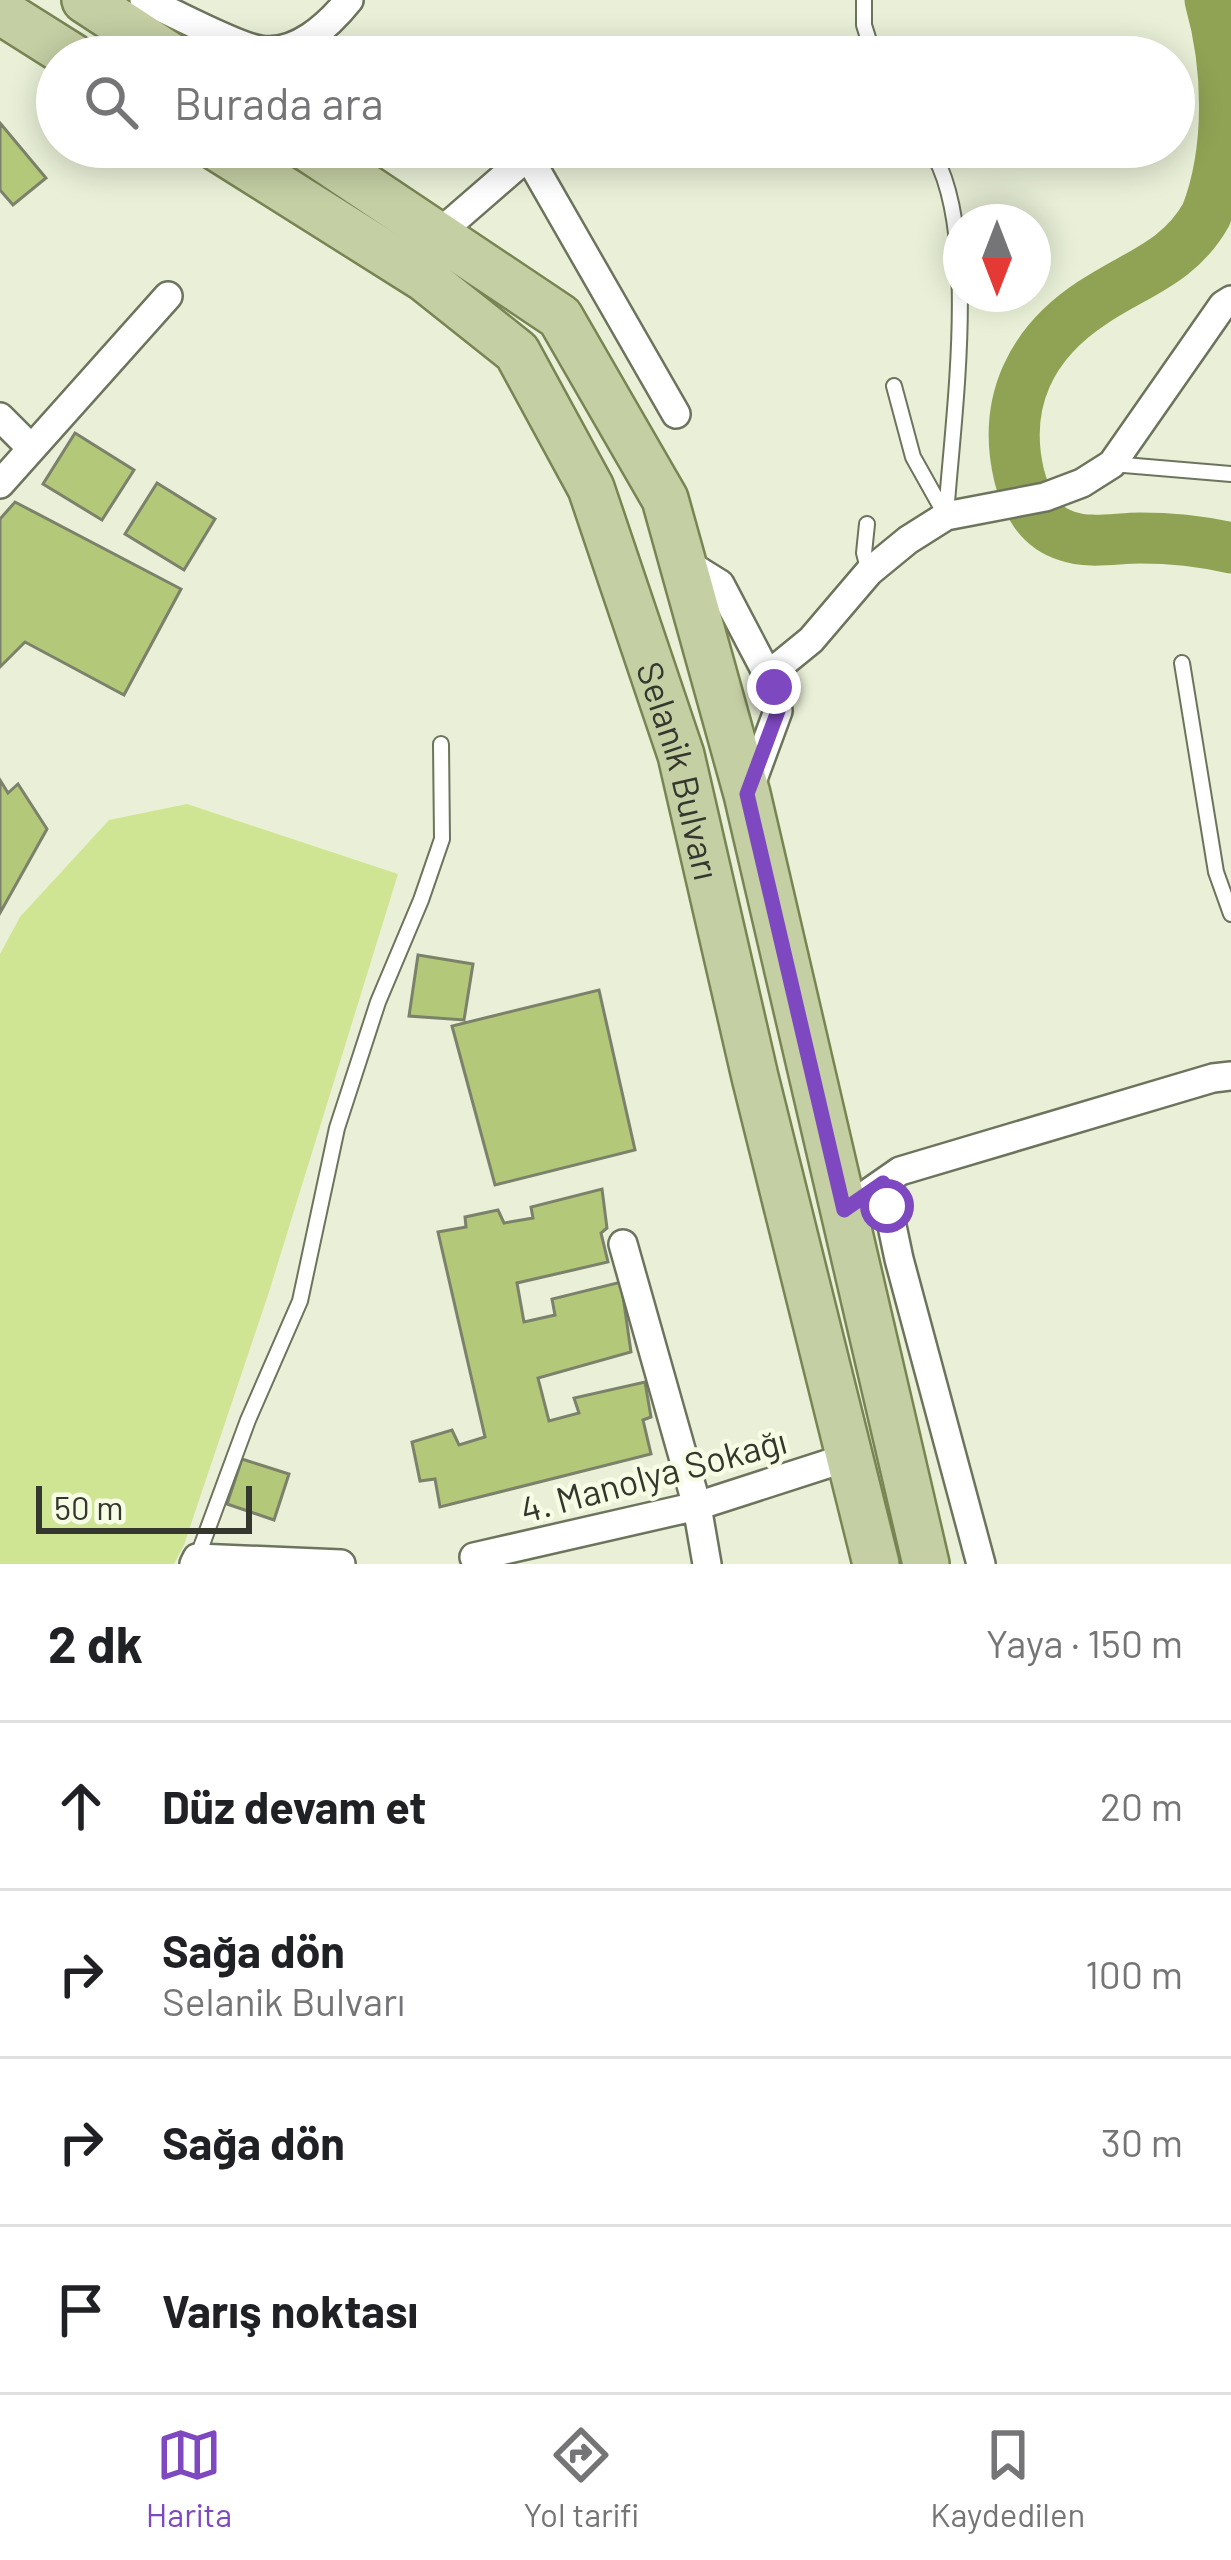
<!DOCTYPE html>
<html lang="tr">
<head>
<meta charset="utf-8">
<style>
	body { margin:0; font-family:Barlow,sans-serif; background:#f6f6f6; color:#202124 }
	.compass { position:absolute; left:943px; top:204px; width:108px; height:108px; border-radius:50%; background:#fff; box-shadow:0 6px 30px #0003; rotate:180deg }
	.scale { position:absolute; left:36px; bottom:30px; width:216px; box-sizing:border-box; padding-left:12px; border:6px solid #34372d; border-top:0; font-size:33px; line-height:42px; white-space:nowrap; color:#34372d; -webkit-text-stroke:9px #f6fde4; paint-order:stroke }
	.stop { position:absolute; width:36px; height:36px; margin:-27px; border:9px solid #7e49c0; border-radius:50%; background:#fff }
	.stop.end { background:#7e49c0; border-color:#fff; box-shadow:0 3px 12px #0008 }
	.list { margin:0; padding:0; list-style:none }
	h2 { display:flex; justify-content:space-between; align-items:center; height:156px; margin:0; padding:0 48px; font-size:51px }
	h2 small { font-size:39px; font-weight:400; color:#757577 }
	.list li { display:grid; grid-template-columns:78px 1fr auto; gap:36px; align-items:center; box-sizing:border-box; height:168px; padding:0 48px; border-top:3px solid #e0e0e0 }
	.list b { display:block; font-size:45px; white-space:nowrap }
	.list p { margin:0; font-size:39px; white-space:nowrap; color:#757577 }
	.list em { font-size:39px; font-style:normal; color:#757577 }
	.icon { flex:none; width:66px; height:66px; fill:none; stroke:currentColor; stroke-width:2; stroke-linecap:round; stroke-linejoin:round }
	.map { position:relative; flex:none; width:1231px; height:1564px; overflow:hidden }
	.search { position:absolute; background:#fff; box-shadow:0 6px 30px #0003; left:36px; right:36px; top:36px; height:132px; display:flex; align-items:center; gap:30px; box-sizing:border-box; padding:0 42px; border-radius:66px; color:#757577; font-size:45px }
	.sheet { height:828px; background:#fff }
	nav { display:flex; justify-content:space-around; align-items:center; box-sizing:border-box; height:168px; border-top:3px solid #e0e0e0; background:#fff; font-size:33px; color:#757577 }
	nav a { display:grid; justify-items:center; gap:6px }
	nav .on { color:#7e49c0 }
	.map>svg:first-child { display:block }
	.green { fill:#d0e594 }
	.lines { fill:none; stroke-linecap:round; stroke-linejoin:round }
	.river { stroke:#90a354; stroke-width:51 }
	.building { fill:#b3c878; stroke:#7b816b; stroke-width:3 }
	.lane-casing { stroke:#6d745d; stroke-width:18 }
	.street-casing { stroke:#6d745d; stroke-width:32 }
	.primary-casing { stroke:#788553; stroke-width:50 }
	.lane { stroke:#fff; stroke-width:14 }
	.street { stroke:#fff; stroke-width:27 }
	.primary { stroke:#c4cfa4; stroke-width:45 }
	.route { stroke:#7e49c0; stroke-width:15 }
	.labels { text-anchor:middle; dominant-baseline:central; stroke-width:9; stroke-linejoin:round; paint-order:stroke }
	.street-label { font-size:36px; fill:#34372d; stroke:#f6fde4 }
</style>
</head>
<body>
<div class="map">
<svg width="1231" height="1564" viewBox="0 0 1231 1564">
	<rect width="100%" height="100%" fill="#e9f0d7"/>
	<path class="green" d="M187,804L398,874L269,1292L184,1545L174,1564H0V954L20,917L109,820Z"/>
	<g class="lines">
		<path class="river" d="M1210,0C1229,67 1231,151 1206,215C1179,263 1135,274 1092,303C1031,343 1002,402 1019,475C1026,502 1038,527 1067,536C1090,544 1116,538 1140,538C1170,538 1201,541 1231,548"/>
	</g>
	<path class="building" d="M0,123L46,178L13,205L0,190Z
		M75,433L134,470L102,520L43,484Z
		M157,483L215,519L184,570L125,534Z
		M15,502L181,589L124,695L25,642L0,667V519Z
		M0,780L8,793L18,784L47,829L0,913Z
		M418,955L473,964L464,1020L409,1016Z
		M599,990L635,1150L495,1185L452,1026Z
		M602,1189L607,1228L601,1233L608,1262L517,1283L524,1322L555,1315L552,1299L621,1282L631,1352L538,1378L549,1421L579,1413L574,1398L645,1382L651,1417L643,1420L651,1454L440,1507L435,1479L420,1481L412,1442L452,1430L459,1445L485,1437L438,1232L466,1227L465,1217L498,1210L504,1223L533,1218L531,1207Z
		M242,1459L289,1474L274,1520L227,1504Z"/>
	<g class="lines">
		<g class="lane-casing">
			<path id="lane" d="M864,0V25L874,57
				M929,147C982,224 952,423 946,516
				M894,386L913,457L946,516
				M1112,464L1231,474
				M867,524L864,553L869,572
				M1182,663L1216,872L1231,914
				M197,1558L248,1420L300,1301L337,1128L378,1002L421,900L442,839L441,744"/>
		</g>
		<g class="street-casing">
			<path id="street" d="M144,0C171,11 236,47 260,50C296,56 329,25 349,0
				M437,235L528,156L676,414
				M0,417L31,448
				M0,484L168,296
				M683,561L720,584L774,687L778,711L749,790
				M768,675L811,640L869,572L908,540L946,516L1045,497L1082,483L1112,464L1223,305L1231,300
				M883,1183L899,1259L981,1564
				M844,1210L900,1171L1213,1078L1231,1076
				M623,1244L697,1506L707,1564
				M474,1557L697,1506L849,1457
				M194,1564L197,1558L341,1564"/>
		</g>
		<g class="primary-casing">
			<g id="primary">
				<path d="M85,0L172,57"/>
				<path d="M0,11L73,57"/>
				<path id="s1" d="M216,147L424,278L517,352L591,488L681,755L755,1077L876,1564"/>
				<path d="M306,147L560,317L665,499L747,794L926,1564"/>
			</g>
		</g>
		<use href="#lane" class="lane"/>
		<use href="#street" class="street"/>
		<use href="#primary" class="primary"/>
	</g>
	<g class="lines">
		<path class="route" d="M774,687L778,711L747,794L844,1210L883,1183L887,1206"/>
	</g>
	<g class="labels">
		<g class="street-label">
			<text stroke="none"><textPath href="#s1" startOffset="816">Selanik Bulvarı</textPath></text>
			<text transform="translate(653 1474) rotate(-15)">4. Manolya Sokağı</text>
		</g>
	</g>
</svg>
<svg class="compass" viewBox="-18 -18 36 36"><path d="M0-13l5 13h-10z" fill="#e53935"/><path d="M0 13l5-13h-10z" fill="#757577"/></svg>
<div class="scale">50 m</div>
<div class="stop" style="left:887px;top:1206px"></div>
<div class="stop end" style="left:774px;top:687px"></div>
<div class="search"><svg class="icon" aria-label="search" viewBox="0 0 24 24"><circle cx="10" cy="10" r="6"/><path d="M15 15l6 6"/></svg>Burada ara</div>
</div>
<section class="sheet">
<h2>2 dk<small>Yaya · 150 m</small></h2>
<ul class="list">
<li><svg class="icon" aria-label="ahead" viewBox="0 0 24 24"><path d="M12 20V5M6 11l6-6 6 6"/></svg><div><b>Düz devam et</b></div><em>20 m</em></li>
<li><svg class="icon" aria-label="right" viewBox="0 0 24 24"><path d="M7 20v-9h11M14 6l5 5-5 5"/></svg><div><b>Sağa dön</b><p>Selanik Bulvarı</p></div><em>100 m</em></li>
<li><svg class="icon" aria-label="right" viewBox="0 0 24 24"><path d="M7 20v-9h11M14 6l5 5-5 5"/></svg><div><b>Sağa dön</b></div><em>30 m</em></li>
<li><svg class="icon" aria-label="arrive" viewBox="0 0 24 24"><path d="M6 21V4h12l-3 4 3 4H6"/></svg><div><b>Varış noktası</b></div></li>
</ul>
</section>
<nav>
<a class="on"><svg class="icon" aria-label="map" viewBox="0 0 24 24"><path d="M3 6l6-2 6 2 6-2v14l-6 2-6-2-6 2zM9 4v14M15 6v14"/></svg>Harita</a>
<a><svg class="icon" aria-label="directions" viewBox="0 0 24 24"><path d="M12 3l9 9-9 9-9-9zM9 14v-3h6M13 9l2 2-2 2"/></svg>Yol tarifi</a>
<a><svg class="icon" aria-label="saved" viewBox="0 0 24 24"><path d="M7 4h10v16l-5-4-5 4z"/></svg>Kaydedilen</a>
</nav>
</body>
</html>
